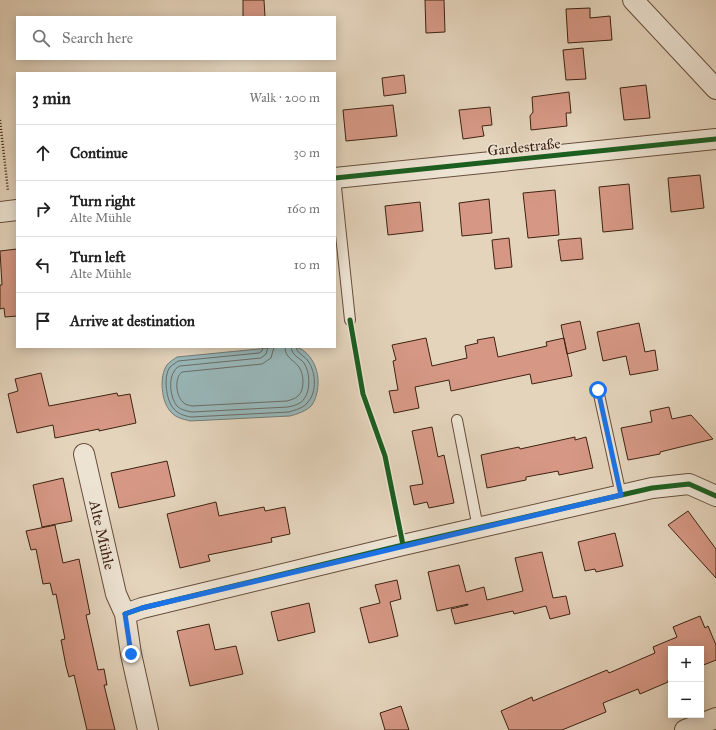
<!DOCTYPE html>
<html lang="en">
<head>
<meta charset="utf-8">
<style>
	body { margin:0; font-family:"IM FELL Great Primer",serif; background:#f6f6f6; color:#222 }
	.controls { position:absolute; right:12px; bottom:12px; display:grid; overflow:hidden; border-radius:0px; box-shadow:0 2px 10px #0003 }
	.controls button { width:36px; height:36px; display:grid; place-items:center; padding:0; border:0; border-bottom:1px solid #e0e0e0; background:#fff; color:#222; font:20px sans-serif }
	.stop { position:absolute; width:12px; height:12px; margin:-9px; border:3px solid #1a73e8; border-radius:50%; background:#fff }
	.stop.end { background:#1a73e8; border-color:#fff; box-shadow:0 1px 4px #0008 }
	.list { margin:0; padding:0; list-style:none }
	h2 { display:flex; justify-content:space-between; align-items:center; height:52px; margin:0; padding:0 16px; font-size:17px }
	h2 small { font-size:13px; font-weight:400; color:#767676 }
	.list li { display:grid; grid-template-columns:26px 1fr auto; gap:12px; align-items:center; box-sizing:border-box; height:56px; padding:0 16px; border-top:1px solid #e0e0e0 }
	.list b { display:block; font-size:15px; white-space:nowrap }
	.list p { margin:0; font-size:13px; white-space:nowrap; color:#767676 }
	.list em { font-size:13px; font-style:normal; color:#767676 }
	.icon { flex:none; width:22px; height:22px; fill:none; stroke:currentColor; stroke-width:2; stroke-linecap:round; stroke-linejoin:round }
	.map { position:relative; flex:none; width:716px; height:730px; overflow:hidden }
	.search { position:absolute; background:#fff; box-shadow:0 2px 10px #0003; left:16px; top:16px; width:320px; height:44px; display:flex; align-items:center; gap:10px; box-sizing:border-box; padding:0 14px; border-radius:0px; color:#767676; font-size:15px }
	.panel { position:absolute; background:#fff; box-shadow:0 2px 10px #0003; left:16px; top:72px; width:320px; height:276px; border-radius:0px }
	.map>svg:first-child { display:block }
	.water { fill:#98b7b9; stroke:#747b76 }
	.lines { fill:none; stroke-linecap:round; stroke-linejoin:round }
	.shore { stroke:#6b6c65; stroke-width:1 }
	.building { fill:#d69885; stroke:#3e2211 }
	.lane-casing { stroke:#684e3c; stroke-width:12 }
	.street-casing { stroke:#684e3c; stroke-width:22 }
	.path { stroke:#3e2211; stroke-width:2.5; stroke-dasharray:1 2; stroke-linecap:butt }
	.lane { stroke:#ede3d3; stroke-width:10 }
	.street { stroke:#ede3d3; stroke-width:20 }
	.cycleway-casing { stroke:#ede3d3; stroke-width:8 }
	.cycleway { stroke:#1b5e20; stroke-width:5 }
	.route { stroke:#1a73e8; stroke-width:5 }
	.labels { text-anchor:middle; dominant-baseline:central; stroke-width:3; stroke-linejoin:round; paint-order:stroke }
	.street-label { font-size:15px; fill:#3e2211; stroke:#ede3d3 }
</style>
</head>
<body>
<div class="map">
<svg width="716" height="730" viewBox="0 0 716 730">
	<rect width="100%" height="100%" fill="#e4d4bc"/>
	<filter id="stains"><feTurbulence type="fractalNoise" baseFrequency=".005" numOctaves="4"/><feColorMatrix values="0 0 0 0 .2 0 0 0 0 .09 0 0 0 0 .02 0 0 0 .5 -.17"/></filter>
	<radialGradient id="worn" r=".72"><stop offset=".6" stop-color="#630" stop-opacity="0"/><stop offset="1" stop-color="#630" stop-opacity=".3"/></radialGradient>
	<path class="water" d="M279,347C286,347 295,346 301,349C319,360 323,387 312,405C307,411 297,414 290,416L190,421C183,419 176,418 171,412C161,402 159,376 167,365C169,362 174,359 177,357Z"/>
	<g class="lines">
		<path class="shore" d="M263,347L262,351L259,353L178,361C176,363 172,365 170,367C163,376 166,401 174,409C178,414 185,416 191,417L289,412C295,410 304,408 308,402C317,392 316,372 308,361C304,355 297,354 296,347
			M268,347L266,354L261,358L180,366C178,367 176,368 175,370C168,378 170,398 177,406C181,410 187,411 192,412L288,407C293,406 301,404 304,399C311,390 310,372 304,363C299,357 292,356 291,347
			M274,347L271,358L262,364L182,372C174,378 176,396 183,402C185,405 189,405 192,406L287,401C290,400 295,399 298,396C305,390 304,374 299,367C293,359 285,358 285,347"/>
	</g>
	<path class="building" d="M243,0H264L265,17H243Z
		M425,0H444L445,32L426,33Z
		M590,8V18L610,16L612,40L568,43L566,9Z
		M583,48L586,79L566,80L563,50Z
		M404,75L406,93L384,96L382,78Z
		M646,85L650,118L624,120L620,88Z
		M569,92L571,113H566L567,126L531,130L530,116L533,112L532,97Z
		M393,105L397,136L346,141L343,110Z
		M490,107L492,125L482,126L484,136L463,139L459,110Z
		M700,175L704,208L671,212L668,178Z
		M629,184L633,229L603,232L599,187Z
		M555,190L559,235L528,238L523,193Z
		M489,199L492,233L462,236L459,203Z
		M420,202L423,231L388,235L385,206Z
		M509,238L512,267L495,269L492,240Z
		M581,238L583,259L561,261L558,240Z
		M17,249V316L5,317L4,308L0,309V285H2L0,251Z
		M580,321L586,349L567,354L561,325Z
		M639,323L645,352L655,350L658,370L630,375L626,356L603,361L597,332Z
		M494,337L498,357L547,346L546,342L564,338L572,376L532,384L530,374L451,391L449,380L415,387L419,408L394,413L389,391L398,390L393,361L396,360L392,345L426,338L432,366L467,358L465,346L478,343L477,340Z
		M41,373L49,406L117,393L118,396L130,394L136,423L99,431V429L55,438L53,425L17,433L8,394L18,391L15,379Z
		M669,407L672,419L691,415L713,439L660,452V454L628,460L621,428L652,422L650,411Z
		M432,427L438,457L444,455L454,503L429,508L427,502L414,505L410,486L423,484L412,431Z
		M575,437V440L586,437L593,468L559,475L558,471L526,477V480L487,488L481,455L519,447L520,449Z
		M167,461L175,496L119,508L111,473Z
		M63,478L72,521L42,527L33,485Z
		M216,502L219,516L264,507L265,511L285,507L290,534L271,538L272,542L208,555L210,561L180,568L167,514Z
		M688,511L716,549V578L668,525Z
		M55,525L63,563L79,559L90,614L86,615L98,670L104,669L107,685H104L115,730H87L74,675L69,677L66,666L61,640L65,639L56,594L53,595L50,583L43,584L36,549L31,550L26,531Z
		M615,533L623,566L596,572L595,569L585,571L578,542Z
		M542,552L553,598L566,596L570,614L550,619L546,606L514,614L513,611L455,624L451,609L468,605V604L437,611L428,572L459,565L466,592L484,587L487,600L523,591L515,558Z
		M397,580L401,599L390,602L398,636L369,643L360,608L380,603L375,585Z
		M309,603L315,632L278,641L271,612Z
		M700,616L705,628L708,626L716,645V660L701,666V649H671V679L668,680V682L640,694L638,689L603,703L606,712L562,730H509L501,711L532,697L533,701L607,670L609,673L655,653L653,647L677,637L673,627Z
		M209,624L215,650L236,646L243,674L190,686L177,631Z
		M401,706L409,730H385L380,713Z"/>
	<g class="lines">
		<g class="lane-casing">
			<path id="lane" d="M335,178L350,320
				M598,390L621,495
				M457,420L478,528"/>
		</g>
		<g class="street-casing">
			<path id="street" d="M633,0L716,89
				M335,178L716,139
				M0,212L17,210
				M84,454L116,594L125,614L131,654L148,730
				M125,614L142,608L403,545L652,488L689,484L716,496
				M685,730L716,718"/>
		</g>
		<path class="path" d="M0,120L8,191"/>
		<use href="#lane" class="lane"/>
		<use href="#street" class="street"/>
		<g class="cycleway-casing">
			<path id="cycleway" d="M335,178L716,139
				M350,320L363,394L385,456L403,545
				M125,614L142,608L403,545L652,488L689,484L716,496"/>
		</g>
		<use href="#cycleway" class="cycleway"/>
	</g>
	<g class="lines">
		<path class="route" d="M131,654L125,614L142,608L621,495L598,390"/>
	</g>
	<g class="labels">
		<g class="street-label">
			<text transform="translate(524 147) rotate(-6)">Gardestraße</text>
			<text transform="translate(102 535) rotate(77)">Alte Mühle</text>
		</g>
	</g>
	<rect width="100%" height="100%" filter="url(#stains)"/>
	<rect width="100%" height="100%" fill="url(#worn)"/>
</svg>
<div class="controls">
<button>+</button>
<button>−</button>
</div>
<div class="stop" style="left:598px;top:390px"></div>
<div class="stop end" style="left:131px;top:654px"></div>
<div class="search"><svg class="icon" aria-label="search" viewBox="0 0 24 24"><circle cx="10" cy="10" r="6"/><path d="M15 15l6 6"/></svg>Search here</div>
<section class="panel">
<h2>3 min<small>Walk · 200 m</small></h2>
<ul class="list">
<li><svg class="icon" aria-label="ahead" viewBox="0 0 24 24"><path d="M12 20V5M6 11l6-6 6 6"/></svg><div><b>Continue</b></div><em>30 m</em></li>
<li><svg class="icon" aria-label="right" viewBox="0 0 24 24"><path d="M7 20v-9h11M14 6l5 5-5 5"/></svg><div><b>Turn right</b><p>Alte Mühle</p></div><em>160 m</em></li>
<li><svg class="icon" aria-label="left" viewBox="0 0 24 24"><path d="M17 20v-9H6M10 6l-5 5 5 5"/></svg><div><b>Turn left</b><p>Alte Mühle</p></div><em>10 m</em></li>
<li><svg class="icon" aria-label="arrive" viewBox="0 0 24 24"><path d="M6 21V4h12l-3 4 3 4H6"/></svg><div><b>Arrive at destination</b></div></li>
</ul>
</section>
</div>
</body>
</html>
